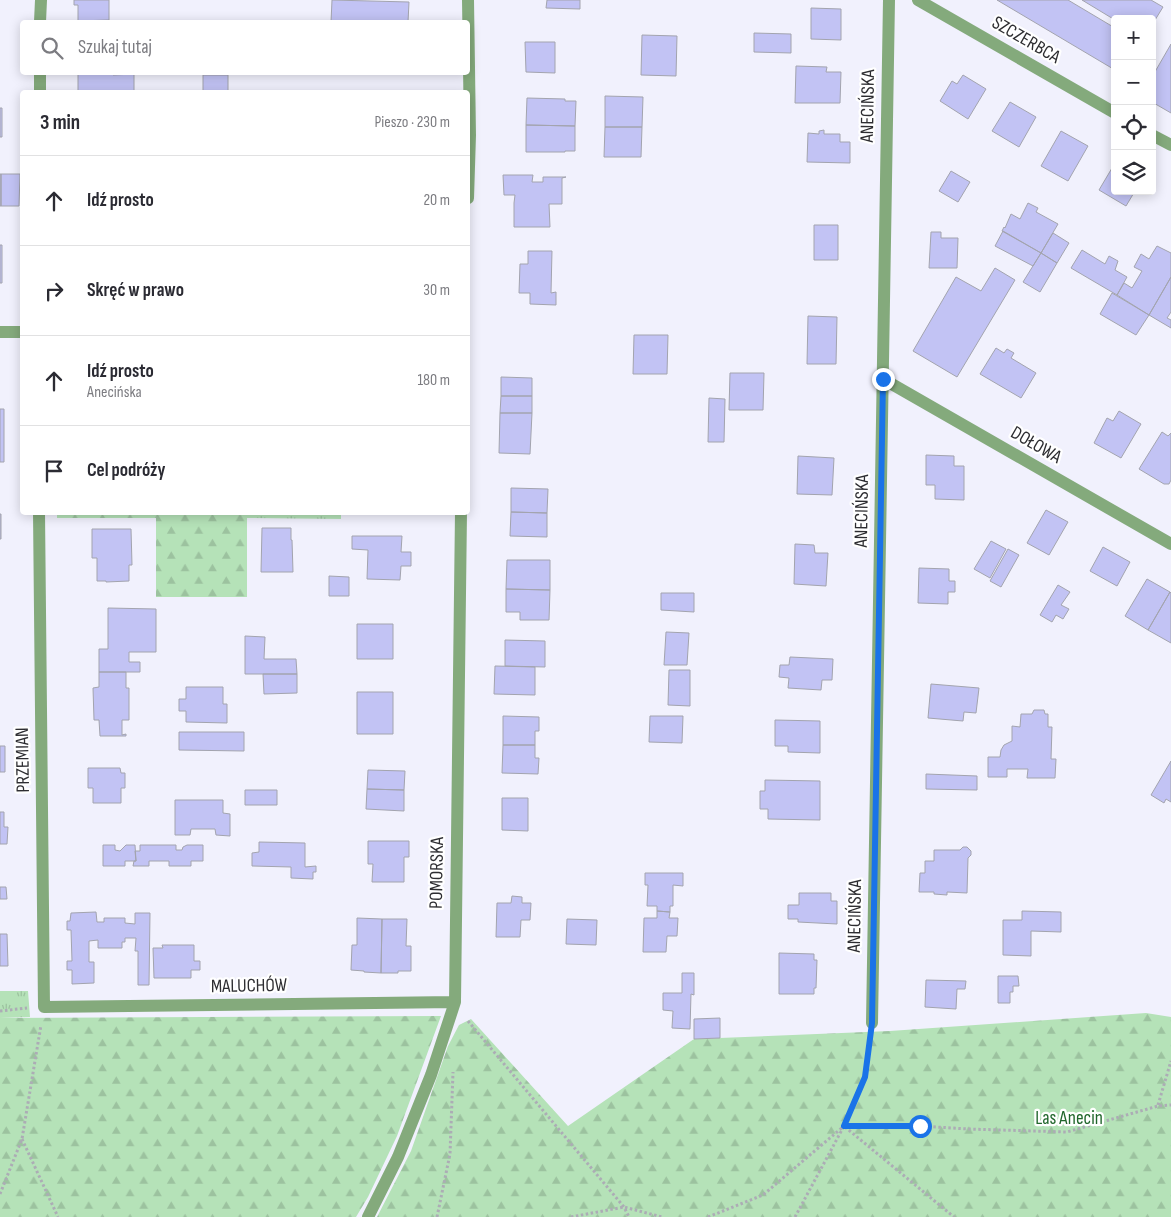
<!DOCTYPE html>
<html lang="pl">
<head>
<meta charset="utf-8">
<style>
	body { margin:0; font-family:"Sofia Sans Condensed",sans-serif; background:#f2f2f3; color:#2b2b33 }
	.controls { position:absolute; right:15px; top:15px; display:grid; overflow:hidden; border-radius:5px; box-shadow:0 2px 12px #0003 }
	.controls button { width:45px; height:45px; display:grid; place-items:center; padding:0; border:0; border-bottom:1px solid #e1e1e2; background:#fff; color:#2b2b33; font:25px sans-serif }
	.stop { position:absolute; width:15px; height:15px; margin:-11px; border:4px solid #1a73e8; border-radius:50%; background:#fff }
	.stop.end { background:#1a73e8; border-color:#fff; box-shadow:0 1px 5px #0008 }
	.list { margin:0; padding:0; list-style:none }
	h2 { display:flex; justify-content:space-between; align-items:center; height:65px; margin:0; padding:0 20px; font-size:21px }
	h2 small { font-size:16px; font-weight:400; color:#7c7c81 }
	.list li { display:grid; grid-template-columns:32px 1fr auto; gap:15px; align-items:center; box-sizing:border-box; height:90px; padding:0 20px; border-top:1px solid #e1e1e2 }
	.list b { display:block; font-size:19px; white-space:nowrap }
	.list p { margin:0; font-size:16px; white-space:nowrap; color:#7c7c81 }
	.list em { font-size:16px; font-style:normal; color:#7c7c81 }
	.icon { flex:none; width:28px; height:28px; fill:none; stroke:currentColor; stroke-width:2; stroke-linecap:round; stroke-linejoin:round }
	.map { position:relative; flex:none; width:1171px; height:1217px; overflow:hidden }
	.search { position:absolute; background:#fff; box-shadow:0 2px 12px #0003; left:20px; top:20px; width:450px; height:55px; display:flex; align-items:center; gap:12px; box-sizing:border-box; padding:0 18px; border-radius:5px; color:#7c7c81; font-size:19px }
	.panel { position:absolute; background:#fff; box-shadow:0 2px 12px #0003; left:20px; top:90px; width:450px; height:425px; border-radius:5px }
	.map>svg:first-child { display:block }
	.grass { fill:url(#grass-tufts) }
	.forest { fill:url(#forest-firs) }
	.building { fill:#c2c3f4; stroke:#a3a4ae }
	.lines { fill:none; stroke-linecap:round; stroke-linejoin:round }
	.path { stroke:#acacb5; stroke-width:3; stroke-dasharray:2.5 2.5; stroke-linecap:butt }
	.minor { stroke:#84aa7c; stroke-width:12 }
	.route { stroke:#1a73e8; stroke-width:6 }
	.labels { text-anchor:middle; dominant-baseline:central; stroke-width:4.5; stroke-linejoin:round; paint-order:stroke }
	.street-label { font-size:19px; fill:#2d2d31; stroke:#fff }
	.park-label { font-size:19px; fill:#20662b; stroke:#fff }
</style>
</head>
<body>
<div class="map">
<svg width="1171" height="1217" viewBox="0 0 1171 1217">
	<defs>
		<pattern id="grass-tufts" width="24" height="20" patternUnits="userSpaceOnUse" patternTransform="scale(1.25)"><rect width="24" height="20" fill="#b5e2b8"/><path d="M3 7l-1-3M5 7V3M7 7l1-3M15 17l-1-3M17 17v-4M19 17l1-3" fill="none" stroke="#9cc29f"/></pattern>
		<pattern id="forest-firs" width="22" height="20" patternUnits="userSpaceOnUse" patternTransform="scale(1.25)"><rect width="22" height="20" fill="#b5e2b8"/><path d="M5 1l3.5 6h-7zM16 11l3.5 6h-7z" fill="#9cc29f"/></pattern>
	</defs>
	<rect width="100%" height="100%" fill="#f1f1fd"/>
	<path class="grass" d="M247,513H341V519L247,518Z
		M0,991H28L30,1017L0,1018Z"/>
	<path class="forest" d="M57,512L247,513V597H156V518H57Z
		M1146,1013L1171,1017V1217H377L411,1151L448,1046L459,1025L471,1019L568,1126L694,1039L890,1031Z
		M441,1016L397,1136L368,1197L356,1217H0V1018Z"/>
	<path class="building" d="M74,0H109V20L78,21V5H74Z
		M332,0L409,2L408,22H331Z
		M547,0H580V9L546,8Z
		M997,0H1068L1115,28V70Z
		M1082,0H1151L1163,7L1152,25V19H1115V20Z
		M811,8L841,9V40L811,39Z
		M754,33L791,34V53L754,52Z
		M642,35L677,36L676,76L641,75Z
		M525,42H555V73L526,72Z
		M1171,44V113L1152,102V77Z
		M796,66L827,67L826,72H841L840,103H795Z
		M78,72H113V75L134,74V92L78,91Z
		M203,75H228V92H203Z
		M963,75L986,89L968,119L940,101L952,81L957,84Z
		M605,96L643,97L642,127H605Z
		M527,98L565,99V101H576L575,126L526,125Z
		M1010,102L1036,117L1019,147L992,131Z
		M0,108H2V137H0Z
		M526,125L575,126V151H565V152H526Z
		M605,127H642L641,157H604Z
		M824,130V134H840V142H850V163L807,162L808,133L819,134V131Z
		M1061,131L1088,146L1068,181L1041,166Z
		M1115,163V191H1135L1126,206L1099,190Z
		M951,171L970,182L958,202L939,191Z
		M0,174H1V206H0Z
		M1,174H20L19,206H1Z
		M503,175H533L532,182H543V177H566L562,178V204H549L550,227H514V203L515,195H504Z
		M1028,203L1038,208L1036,212L1058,224L1041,253L1002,231L1004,227L1005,228L1011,214L1020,219Z
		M814,225H838V260H814Z
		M1003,231L1041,253L1033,266L995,246Z
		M931,232H941V238H958L957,268H929Z
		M1053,233L1069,243L1057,263L1041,253Z
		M0,245H2V283H0Z
		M1157,246L1171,253V277L1149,315L1117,295L1124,283L1132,288L1142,271L1134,267L1141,254L1149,259Z
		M1082,250L1105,264L1109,256L1118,261L1115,270L1127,277L1117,295L1071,268Z
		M528,251H552L551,293L556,292V305L530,304V293H519L520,264H528Z
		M1041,253L1057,263L1040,292L1023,282Z
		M995,268L1015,280L957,377L913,351L956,277L981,291Z
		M1171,277V312L1167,318L1171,320V328L1149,315Z
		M1112,293L1149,315L1136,335L1100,314Z
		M808,316L837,317L836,364H807Z
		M634,335H668L667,374H633Z
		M996,348L1004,353L1007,349L1014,353L1011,358L1036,373L1021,398L980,374Z
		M730,373H764L763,410H729Z
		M501,377L532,378V396H501Z
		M501,396H532V413H500Z
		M709,398L725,399L724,442H708Z
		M0,409H4V462H0Z
		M1119,411L1141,424L1121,458L1094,443L1107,418L1113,421Z
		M500,413H532L530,454L499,453Z
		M1162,432L1168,436L1171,433V480L1169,484H1164L1139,469Z
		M926,455L954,456V466H964V500L935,499V485H926Z
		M798,456L834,458L832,495L797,494Z
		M511,488L548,489L547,513L511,512Z
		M1046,510L1068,522L1049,555L1027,543Z
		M511,512L547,513V537L510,536Z
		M0,514H1V539H0Z
		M262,528H291V540H292L293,572H261Z
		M92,529H131L132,565H129V581L106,582V581H97V558H92Z
		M352,536H402L401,552H411V566H401L400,580L367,579L368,550L352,549Z
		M991,541L1006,549L990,578L974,569Z
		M795,544L814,545L815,553H828L826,586L794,584Z
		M1103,547L1130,562L1117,586L1090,571Z
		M1008,549L1019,555L1001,587L990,581Z
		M507,560H550V590L506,589Z
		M919,568L949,569V581H955V592H948V604L918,603Z
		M329,576L349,577V596H329Z
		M1147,579L1170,592L1148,630L1125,616Z
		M1058,585L1070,592L1061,605L1069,609L1063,619L1056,615L1052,622L1040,615Z
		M506,589L550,590L549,620H520V612H506Z
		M1170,592L1171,593V643L1148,630Z
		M661,593H694V612L661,610Z
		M108,608L156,609V652H129V662H140V672H99V649H108Z
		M357,624H393V659H357Z
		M666,632L689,633L687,665H664Z
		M245,636L265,637L264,659H296L297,674H245Z
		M505,640L545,641V667L505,666Z
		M790,657L833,659L832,680H822L821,690L788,688L789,678L779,677L780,665H789Z
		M495,666L535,667V695L494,694Z
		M669,670H690V706L668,705Z
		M99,672H126V688H129V720H122V735L126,734V736H100L99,720H94L93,688L99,687Z
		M263,674H297V693L264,694Z
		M931,684L979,688L976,713L964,712L963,721L928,718Z
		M186,687H223V704H227V723L186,722V711H179V699H186Z
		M357,692H393V734H357Z
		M1034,710H1044L1045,714H1048V727H1052L1051,759H1056L1055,778H1027L1028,769H1007V777H988V757H1000L1001,750L1004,745L1012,741V726L1020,727L1021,714H1032Z
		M503,716L539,717V731H535V745H503Z
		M650,716H683L682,743L649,742Z
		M775,720L820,721V753L788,752V746H775Z
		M179,732H244V751L179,750Z
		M503,745H535V758H539L538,774L502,773Z
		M0,746H5V772H0Z
		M1171,761V802L1166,799L1164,803L1151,795Z
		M88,768H120L121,773H125V788H121V803H93V788H88Z
		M368,770L405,771L404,790L367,789Z
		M926,774L977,776V790L926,789Z
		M765,780L820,781V820L768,819V809H760V791H765Z
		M367,789L404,790V811L366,809Z
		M245,790H277V805H245Z
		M502,798H528V831L502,830Z
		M175,800H223V813L230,814V836L216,835L215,829H191L190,835H175Z
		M0,812H4V827H8L7,844H0Z
		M368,841H409V857H404V882H372L373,864H368Z
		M259,842L305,843V867L316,866V872H313V879L291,878V867L252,866V853L259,852Z
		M103,845H115V850L120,851L126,845H135L136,861H125V866H103Z
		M140,845H176V850H182L183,847L187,845H203V861H191V866H169V861H149V866H133L134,861H136L135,851H140Z
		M963,847H967L971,851V855L968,858L967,893L947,892V895L934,894V892H919L920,873H925V861H934V850H960Z
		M645,873H683V886L673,885V906H670V912L657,911V906H647L648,885H645Z
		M0,887H6L7,899H0Z
		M799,893H831V901H837V924L798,922V919H788V905H799Z
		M512,896L522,897V903H531L530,920H521L520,937H496L497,903H511Z
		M657,911L670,912L669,918H678L677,936H667L666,952H643L644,918H657Z
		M1022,911L1061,912V932L1031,931V956L1003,955V920H1022Z
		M96,912L97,922H104V918H125V923L135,924V913H150L149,985H138V951H135L136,938H125V942H122V948H98V940L89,941V962H94V983L72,984V970H67V961H72L71,930H67V921H70L71,913Z
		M357,918L382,919L381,973L364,972V971L351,970L352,945H357Z
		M382,919H407L406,946H411V971H398V973H381Z
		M567,919L597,920L596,945L566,944Z
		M0,934H7L8,966H0Z
		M162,945H194V961H200V970H191V978H154L153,948H163Z
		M779,953L814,954V960H817L816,988H814V994H779Z
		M682,973H694V995L691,994L690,1029L672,1028L673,1011L663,1010V993H682Z
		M998,976H1018L1019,986H1013V992H1010V1003H998Z
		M926,980L966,981L965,989H957L956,1009L925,1007Z
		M720,1018V1038L694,1039V1019Z"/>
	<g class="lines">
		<path class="path" d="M0,1011L27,1008
			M468,1021L624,1207L629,1217
			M1158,1105L1171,1061
			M845,1127L954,1217
			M22,1139L58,1217
			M0,1194L22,1139L41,1025
			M437,1217L450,1154L453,1072
			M571,1217L624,1207L662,1217
			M708,1217L763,1195L844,1126H920L968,1129L1067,1132L1158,1106L1171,1105
			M795,1217L844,1126L865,1077L870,1039"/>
		<path class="minor" d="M918,0L1115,113
			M40,22L41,0
			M40,92V72
			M1152,135L1171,145
			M468,198L470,135L468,0
			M0,332H22
			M883,379L1171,544
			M39,512L44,1007L455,1002
			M872,1023L889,0
			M368,1217L398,1157L431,1075L455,1002L461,512"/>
	</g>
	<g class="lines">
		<path class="route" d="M883,379L872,1023L865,1077L844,1126H920"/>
	</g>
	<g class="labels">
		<g class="street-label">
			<text transform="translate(1026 40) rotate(30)">SZCZERBCA</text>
			<text transform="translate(868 106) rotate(-89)">ANECIŃSKA</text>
			<text transform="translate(1036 445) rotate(30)">DOŁOWA</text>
			<text transform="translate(862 511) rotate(-89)">ANECIŃSKA</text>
			<text transform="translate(23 760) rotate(-91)">PRZEMIAN</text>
			<text transform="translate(437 873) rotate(-89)">POMORSKA</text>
			<text transform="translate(855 916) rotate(-89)">ANECIŃSKA</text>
			<text transform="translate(249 986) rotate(-1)">MALUCHÓW</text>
		</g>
		<g class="park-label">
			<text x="1069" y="1118">Las Anecin</text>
		</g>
	</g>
</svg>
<div class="controls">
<button>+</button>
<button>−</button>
<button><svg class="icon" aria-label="locate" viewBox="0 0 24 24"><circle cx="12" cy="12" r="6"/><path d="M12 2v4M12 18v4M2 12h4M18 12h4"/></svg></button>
<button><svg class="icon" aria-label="layers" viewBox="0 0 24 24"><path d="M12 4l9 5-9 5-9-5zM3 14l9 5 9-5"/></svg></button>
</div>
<div class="stop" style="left:920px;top:1126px"></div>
<div class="stop end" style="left:883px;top:379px"></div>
<div class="search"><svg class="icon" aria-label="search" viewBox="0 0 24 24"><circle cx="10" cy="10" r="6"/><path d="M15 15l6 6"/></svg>Szukaj tutaj</div>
<section class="panel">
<h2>3 min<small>Pieszo · 230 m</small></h2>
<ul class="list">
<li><svg class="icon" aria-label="ahead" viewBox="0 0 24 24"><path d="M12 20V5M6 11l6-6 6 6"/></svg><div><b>Idź prosto</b></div><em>20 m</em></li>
<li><svg class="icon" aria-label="right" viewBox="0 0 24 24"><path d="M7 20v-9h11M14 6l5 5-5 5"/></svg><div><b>Skręć w prawo</b></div><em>30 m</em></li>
<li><svg class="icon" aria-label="ahead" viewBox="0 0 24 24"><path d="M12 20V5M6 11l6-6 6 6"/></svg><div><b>Idź prosto</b><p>Anecińska</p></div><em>180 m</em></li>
<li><svg class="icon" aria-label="arrive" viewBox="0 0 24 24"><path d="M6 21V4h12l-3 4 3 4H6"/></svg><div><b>Cel podróży</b></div></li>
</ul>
</section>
</div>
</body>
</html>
